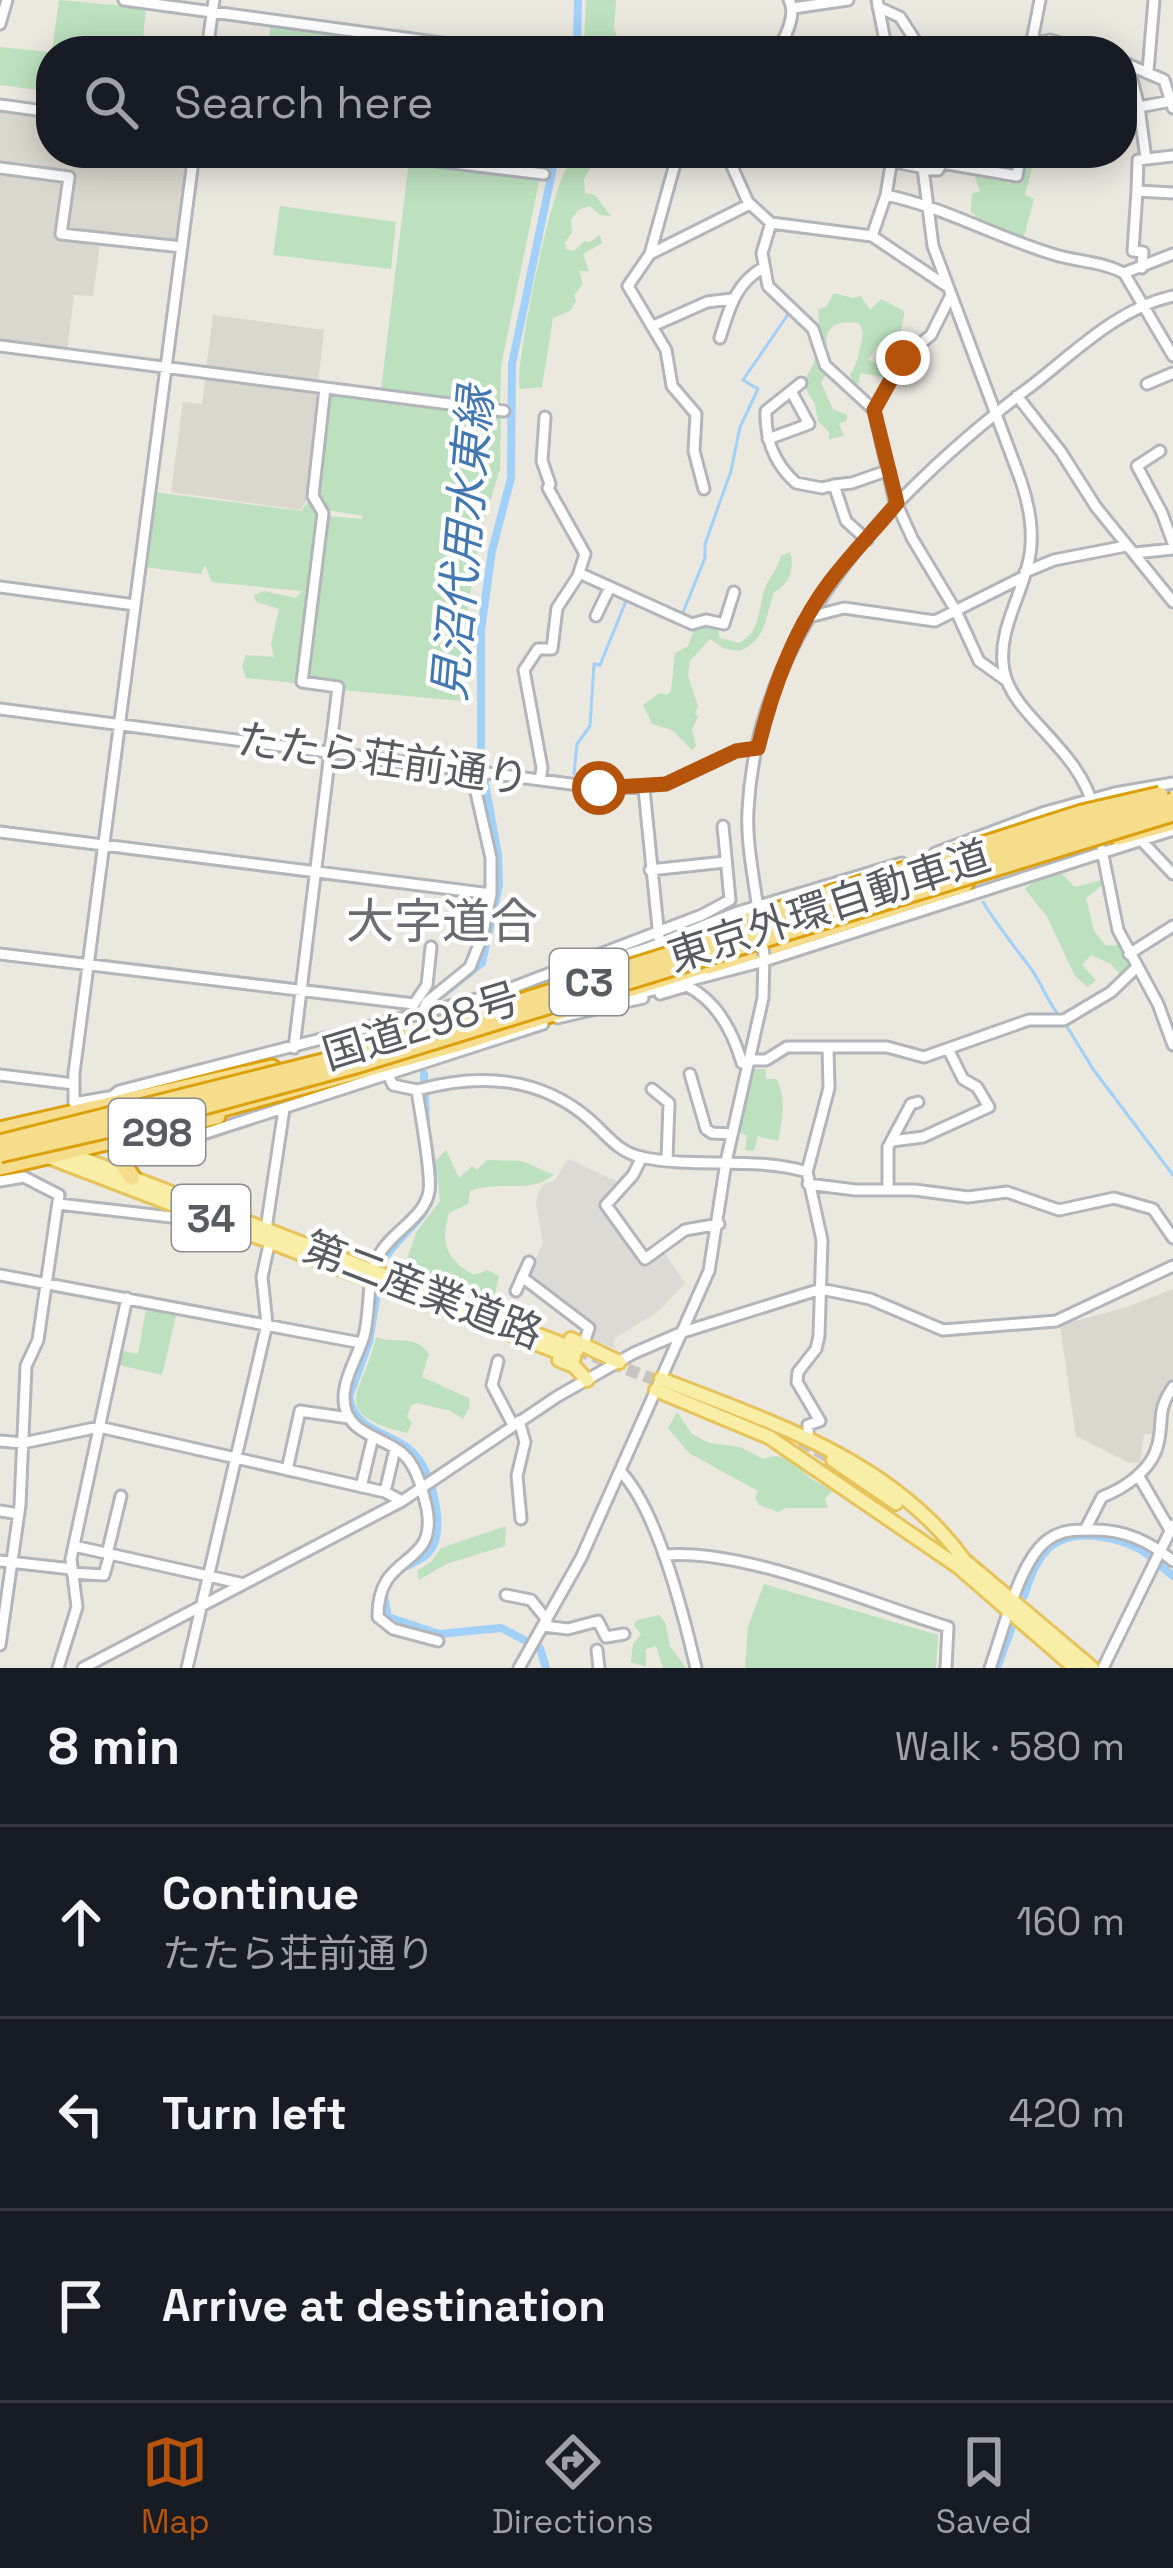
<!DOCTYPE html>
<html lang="en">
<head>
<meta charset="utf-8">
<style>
	body { margin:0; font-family:"Space Grotesk","Noto Sans JP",sans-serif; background:#242831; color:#f1f3f6 }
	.stop { position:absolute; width:36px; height:36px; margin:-27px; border:9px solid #b45309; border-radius:50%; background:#fff }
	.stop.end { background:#b45309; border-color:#fff; box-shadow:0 3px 12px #0008 }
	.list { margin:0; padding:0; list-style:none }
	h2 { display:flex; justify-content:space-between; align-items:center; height:156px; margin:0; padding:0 48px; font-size:51px }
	h2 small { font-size:39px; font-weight:400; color:#9ea1a6 }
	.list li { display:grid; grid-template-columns:78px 1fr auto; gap:36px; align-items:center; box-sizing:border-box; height:192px; padding:0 48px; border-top:3px solid #363941 }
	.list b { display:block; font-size:45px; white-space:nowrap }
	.list p { margin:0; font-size:39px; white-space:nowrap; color:#9ea1a6 }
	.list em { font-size:39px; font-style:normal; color:#9ea1a6 }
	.icon { flex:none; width:66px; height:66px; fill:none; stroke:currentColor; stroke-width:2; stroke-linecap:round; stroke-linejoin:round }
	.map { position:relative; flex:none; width:1173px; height:1668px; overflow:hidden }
	.search { position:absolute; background:#171b24; box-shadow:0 6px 30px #0003; left:36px; right:36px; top:36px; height:132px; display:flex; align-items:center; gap:30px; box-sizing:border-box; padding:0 42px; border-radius:48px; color:#9ea1a6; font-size:45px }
	.sheet { height:732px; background:#171b24 }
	nav { display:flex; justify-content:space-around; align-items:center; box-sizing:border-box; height:168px; border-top:3px solid #363941; background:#171b24; font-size:33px; color:#9ea1a6 }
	nav a { display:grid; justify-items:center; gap:6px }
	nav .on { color:#b45309 }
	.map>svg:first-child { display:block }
	.industrial { fill:#dcdad4 }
	.education { fill:#dad7ce }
	.green { fill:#bde1be }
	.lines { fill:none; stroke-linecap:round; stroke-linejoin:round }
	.stream { stroke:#a1d0f9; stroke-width:3 }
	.canal { stroke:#a1d0f9; stroke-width:8 }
	.major-tunnel { stroke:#c6c5bf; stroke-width:12; stroke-dasharray:12 6; stroke-linecap:butt }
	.minor-casing { stroke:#b2b5ba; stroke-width:15 }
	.major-casing { stroke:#e7c35c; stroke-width:18 }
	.highway-casing { stroke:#dca00e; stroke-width:21 }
	.minor { stroke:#fff; stroke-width:9 }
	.major { stroke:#f9eea6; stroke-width:12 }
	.highway { stroke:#f5dd8b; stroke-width:15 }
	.minor-bridge-casing { stroke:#b2b5ba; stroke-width:15; stroke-linecap:butt }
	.highway-bridge-casing { stroke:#dca00e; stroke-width:21; stroke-linecap:butt }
	.minor-bridge { stroke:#fff; stroke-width:9 }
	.highway-bridge { stroke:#f5dd8b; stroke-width:15 }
	.route { stroke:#b45309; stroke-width:15 }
	.labels { text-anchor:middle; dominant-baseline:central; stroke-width:9; stroke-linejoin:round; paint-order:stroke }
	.shield { fill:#fff; stroke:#8a8c90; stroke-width:3 }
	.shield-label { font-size:39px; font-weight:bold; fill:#585b60 }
	.street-label { font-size:42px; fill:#585b60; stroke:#fff }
	.water-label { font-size:45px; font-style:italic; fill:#4377b1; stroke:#fff }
	.quarter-label { font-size:48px; fill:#696d71; stroke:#fff }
</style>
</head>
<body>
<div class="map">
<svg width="1173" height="1668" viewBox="0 0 1173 1668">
	<rect width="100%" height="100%" fill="#eae8df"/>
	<path class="industrial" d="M568,1159L621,1183L602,1205L644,1260L662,1249L685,1283L658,1312L616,1337L613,1343L617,1349L590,1339L593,1330L526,1277L543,1243L536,1204L538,1194L544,1184L555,1180Z"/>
	<path class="education" d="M0,108L51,115V153H187L176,242L64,232L72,174L0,164Z
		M0,171L65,179L58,237L100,243L93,296L74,295L67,352L0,343Z
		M213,315L324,330L318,384L206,370Z
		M206,376L322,391L308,499L300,510L171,492L183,402L202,404Z
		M1173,1289V1382L1158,1403L1155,1434H1144L1140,1462L1129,1463L1076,1436L1060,1325L1127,1307Z"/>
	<path class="green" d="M59,0L146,8L142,51H52Z
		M586,0H616L614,29L624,51H597L596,45L589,48L584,45Z
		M271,24L361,36L359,51H267Z
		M0,47L48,52L44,91L0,85Z
		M563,153H617L596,158L584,179L585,193L595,195L611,216L600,215L590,206L578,210L571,220L572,233L565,242L566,249L574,251L584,241L590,242L600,235L602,243L583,254L589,271H579L583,284L574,295L576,301L570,311L553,318L542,387L520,389C513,370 552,184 567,169Z
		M409,160L540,177L501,366L500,404L381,390Z
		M1022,161L1033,165L1025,195L1034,199L1023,240L987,225L971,212L972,194L980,191L975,178L979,173L999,174L1009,184Z
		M280,206L396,222L391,269L273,255Z
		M834,293L853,298L861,296L870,310L881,299L904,311V315L900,338L895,343L880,342L868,360L886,367L887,378L860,373L859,383L854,384L850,375C859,361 860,348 863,333L859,323C811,316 827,358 839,384L826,375L821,382L833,409L847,415V420L839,424L844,436L829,439V432L818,421L815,405L802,382C821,361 820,336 818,309L826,307Z
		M332,392L501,414L500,469L480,534L468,608L463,701L341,690L306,675L326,519L329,516L362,519L363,516L327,510L315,492L326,395Z
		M154,492L301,511L310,499L320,509L310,592H304L309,597L298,663L299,678L294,683L246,678L242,666L246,655L274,657L271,644L279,609L256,602L254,595L264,591L296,598L302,591L212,582L205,565L201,574L144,567Z
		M790,552C795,567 789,586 774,592C765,617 767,639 740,651L725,649L710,639L690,661L688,676L698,706L695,713L698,717L692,729L696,746L692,750L672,730L652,724L643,705L660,693L667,695L671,691L675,653L688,646L695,627L717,626L720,638L738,643C760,634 758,611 764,591C769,576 777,571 781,556Z
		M1059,871L1075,887L1101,880L1104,884L1086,898L1094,931L1105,945L1122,946L1134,967L1122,977L1111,964L1091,955L1082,965L1096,980L1088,987L1075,976L1047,917L1025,889L1036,879Z
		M752,1069H766V1079H776C787,1096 782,1122 778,1141L758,1136L754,1151L745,1150L747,1135L737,1132Z
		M446,1150L459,1178L472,1166L477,1170L487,1160L522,1161L554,1175C527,1195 502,1179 470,1191L468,1204L449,1213C440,1243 446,1260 474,1275L488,1270L499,1276L493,1302L413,1275L405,1265L417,1231L440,1201L436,1160Z
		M146,1309L176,1316L162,1375L115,1364L118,1350L138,1354Z
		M376,1337C396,1345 414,1333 429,1354L422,1377L469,1398L470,1406L463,1419L451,1411L417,1403L411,1406L407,1416L412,1423L407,1433C325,1413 364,1393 376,1337Z
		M677,1412L692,1434L709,1443L740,1447L763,1459C783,1451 792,1461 807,1475C815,1483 824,1484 832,1492L825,1498L828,1508H785L778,1512L759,1505L755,1498L758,1491L689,1453L668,1428Z
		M506,1526L505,1546L446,1564L419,1580L417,1571L431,1562L441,1548Z
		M764,1584L938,1635L936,1668H745L748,1627Z
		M659,1615L665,1622L670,1646L686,1668H663L656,1646L646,1649V1667L631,1662L633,1644L641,1634L634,1625L637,1620Z"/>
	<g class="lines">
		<path class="stream" d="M682,615L705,558V544L731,471L740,427L758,389L743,380L789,313
			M574,774L577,744L590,726L594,664L600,665L626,601
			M983,902C997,925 1013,945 1029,966C1042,983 1045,998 1060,1017
			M1066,1025L1093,1069L1173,1175"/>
		<path class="canal" d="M577,51L578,0
			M442,995L482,963L499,886L498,855L481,762V630L492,551L511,478L512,364L556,153
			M424,1074L426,1126
			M381,1264C404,1224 441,1218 432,1165
			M377,1293L369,1342L349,1397C356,1436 394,1430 416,1456C432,1475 444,1523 433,1546C427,1558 414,1562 403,1568
			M1162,1567L1173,1576
			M384,1595L388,1617L439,1634L501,1628L540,1648L546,1668
			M1024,1596C1030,1578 1036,1559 1051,1546C1077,1526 1127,1538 1150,1556
			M997,1668L1012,1627"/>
		<path class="major-tunnel" d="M577,1350L666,1384
			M801,1441L833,1460"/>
		<g class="minor-casing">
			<path id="minor" d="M124,0L501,51
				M877,0L887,51
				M878,7L900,17L922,51
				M793,8L848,0
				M0,24L7,0
				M207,51L214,0
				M774,51C786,41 797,13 789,0
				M996,51L1050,40L1088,51
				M1030,51L1040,0
				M1122,62L1164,80L1173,108
				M1128,64L1139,107L1171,101
				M1148,71L1154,0
				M0,105L51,112
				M1139,107L1146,159
				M371,153L544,174
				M678,153L650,254L628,286L666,350L672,386L696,414L694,451L704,489
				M726,153L748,202L771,223L872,236L945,285
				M921,153L933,246L1021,481C1029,505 1034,529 1030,554C1024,594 996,630 1004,671C1013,717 1080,748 1094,810
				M1173,156L1138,160L1137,191L1173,193
				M894,162L925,168
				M0,168L69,177L61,234L182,247
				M926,170H938L942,163L1017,176L1021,153
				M1137,191L1133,251L1143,252L1142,268
				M886,195C947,208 999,239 1059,256C1082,262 1102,262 1124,273L1173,254
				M771,223L762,253L768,286L813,329L825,365L874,410
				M872,236L886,195L893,153
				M650,254L750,204
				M1124,273L1173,356
				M950,297L931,335L903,358L874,410L894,498L912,538L956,611L979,661L1007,681
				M653,326L707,302L732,299
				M720,338C730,307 735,284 764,267
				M0,346L504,411
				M801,383L766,411C765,440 774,463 796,483L822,488L834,485L846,521L867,540
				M1147,384L1173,373
				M1017,396L1061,452L1096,507L1173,602
				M768,439L809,424L791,391
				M1160,451L1137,466L1162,513L1173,543
				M834,485L852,483L889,470
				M1135,553L1173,549
				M1025,572L1054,560L1126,546
				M579,573L692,624L706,620L724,624L734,592
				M0,587L135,605
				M596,616L610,587
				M809,617L844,608L935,621L1023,577
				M0,709L609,789L666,784L736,751L758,748
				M540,780L542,768L524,670L538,649H552L557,608L578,576L585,554L548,488L550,484L542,461L545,417
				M644,789L659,938
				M0,832L491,894
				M1140,839L1173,874
				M1102,850L1118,930L1158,1004L1173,1045
				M935,853L1045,812L1115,793L1173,783
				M650,870L725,862
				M758,910C754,878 746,843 748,810C757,627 897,487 1035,383C1077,350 1119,308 1173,296
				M0,954L414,1004L427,985L431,947
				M1129,954L1173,926
				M570,972L648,948L738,912L902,863
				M660,994L687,986C717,1001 733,1032 742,1063L748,1065
				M634,995L764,961L1173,830
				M420,1017L427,1002L470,967L482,937L491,894V858L471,770
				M557,1018L643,998
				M294,1048L338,687L302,682L323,513L313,496L325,388
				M749,1060H766L787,1047H887L924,1057L1029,1020H1064L1111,992L1137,967
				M386,1071L393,1085L417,1090C420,1112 432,1173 429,1191C425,1218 391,1232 379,1255C366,1277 371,1311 364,1336C358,1356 344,1377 344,1398C344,1437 387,1435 407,1458C418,1471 423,1492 427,1509C438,1570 377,1550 378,1617L393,1629L438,1641
				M690,1074L706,1129L712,1133L732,1134
				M0,1075L74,1084
				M652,1089L669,1103L667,1159
				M417,1090C480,1073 540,1076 590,1120C607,1135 618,1152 641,1157C695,1169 753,1156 807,1172
				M109,1097L74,1103V1073L194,153
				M106,1101L119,1091L496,994L702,915L730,900L723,826
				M157,1132L174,1139L206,1133L543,1024
				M892,1141L923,1137L989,1107L977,1087L963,1079L949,1051
				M642,1157L633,1175L606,1205L645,1259L685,1230L719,1224
				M0,1181L24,1177L59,1195L38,1340L26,1366L20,1505L0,1645
				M808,1184L855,1190H915L968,1197L1007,1192L1059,1210L1114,1198L1153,1209L1173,1238
				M888,1189V1147L911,1104L918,1102
				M58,1204L180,1218L188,1209
				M266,1229L284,1109
				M0,1275L361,1343
				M522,1277L589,1328L583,1346
				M516,1291L529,1262
				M498,1361L492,1385L513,1425
				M519,1421L525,1442L517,1476L521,1519
				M808,1439V1425L820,1421L797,1382L798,1372L816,1349L819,1336L822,1240L807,1172L829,1088L828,1049
				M0,1441L23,1443L99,1427L385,1492L402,1501
				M287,1470L300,1411L349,1418
				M621,1472C657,1510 684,1616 696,1668
				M1138,1475L1170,1530
				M361,1487L373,1437
				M385,1492L395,1449
				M0,1511L19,1514
				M1085,1530L1102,1497C1125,1488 1152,1470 1158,1444C1164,1419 1156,1411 1173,1387
				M74,1546L244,1584
				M107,1554L121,1496
				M664,1555C746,1548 868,1603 948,1627L946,1668
				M0,1561L72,1569
				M72,1573L104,1575L110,1554
				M506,1595L531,1600L547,1620
				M543,1626L568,1629L598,1621L606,1637L624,1634
				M597,1650L599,1668
				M58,1668L77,1607L71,1559L127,1298
				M83,1668L402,1501L558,1396L634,1353L683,1332L821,1289L870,1299L943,1330L1056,1321L1173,1266
				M187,1668L267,1324L262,1277L270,1240
				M519,1668L581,1558L709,1271L726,1162L763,998L764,955
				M990,1668C1003,1633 1019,1559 1049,1539C1063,1529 1079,1530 1095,1530C1126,1530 1150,1542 1173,1561
				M1103,1668L1173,1525"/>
		</g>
		<g class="major-casing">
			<path id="major" d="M63,1151L577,1350
				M43,1155L574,1358
				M571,1339L619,1362
				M559,1360L574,1366L587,1380
				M661,1379C770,1422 892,1460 964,1560
				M656,1390L769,1437L959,1567
				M833,1460L896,1503
				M958,1555L1092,1668
				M953,1562L1075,1668"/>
		</g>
		<g class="highway-casing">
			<path id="highway" d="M1118,837L1173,822
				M699,939L773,912
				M708,966L965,884
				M205,1113L456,1044L717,961
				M0,1130L272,1068
				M129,1139L120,1160L132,1177
				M0,1167L217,1116"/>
		</g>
		<use href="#minor" class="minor"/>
		<use href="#major" class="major"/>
		<use href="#highway" class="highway"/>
		<g class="minor-bridge-casing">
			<path id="minor-bridge" d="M758,910L764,955"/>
		</g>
		<g class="highway-bridge-casing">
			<path id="highway-bridge" d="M773,912L1082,813L1160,795
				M0,1143L355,1054L971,860L1173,801
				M0,1154L167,1116L356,1065L1173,813"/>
		</g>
		<use href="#minor-bridge" class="minor-bridge"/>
		<use href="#highway-bridge" class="highway-bridge"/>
	</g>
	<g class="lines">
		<path class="route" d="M599,788L666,784L736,751L758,748C772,690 793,631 829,583C850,555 875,530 897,503L874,410L903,358"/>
	</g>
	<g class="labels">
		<g class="shield">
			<rect x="550" y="949" width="78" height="66" rx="9"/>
			<rect x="109" y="1099" width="96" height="66" rx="9"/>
			<rect x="172" y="1185" width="78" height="66" rx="9"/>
		</g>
		<g class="shield-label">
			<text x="589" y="982">C3</text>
			<text x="157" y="1132">298</text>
			<text x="211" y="1218">34</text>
		</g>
		<g class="street-label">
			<text transform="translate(383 759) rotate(8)">たたら荘前通り</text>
			<text transform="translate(829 906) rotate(-18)">東京外環自動車道</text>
			<text transform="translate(421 1026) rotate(-17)">国道298号</text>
			<text transform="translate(423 1290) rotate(21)">第二産業道路</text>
		</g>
		<g class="water-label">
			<text transform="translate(463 544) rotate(-85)">見沼代用水東縁</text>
		</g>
		<g class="quarter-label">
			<text x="442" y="921">大字道合</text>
		</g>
	</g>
</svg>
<div class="stop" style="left:599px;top:788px"></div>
<div class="stop end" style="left:903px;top:358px"></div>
<div class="search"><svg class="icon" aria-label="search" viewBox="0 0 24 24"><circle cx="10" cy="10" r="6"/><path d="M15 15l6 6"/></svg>Search here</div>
</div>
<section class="sheet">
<h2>8 min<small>Walk · 580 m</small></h2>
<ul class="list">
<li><svg class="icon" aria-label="ahead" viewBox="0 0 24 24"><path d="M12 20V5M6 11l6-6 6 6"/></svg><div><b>Continue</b><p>たたら荘前通り</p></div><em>160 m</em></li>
<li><svg class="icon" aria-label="left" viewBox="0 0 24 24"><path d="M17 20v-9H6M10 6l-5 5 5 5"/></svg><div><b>Turn left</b></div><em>420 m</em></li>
<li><svg class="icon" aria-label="arrive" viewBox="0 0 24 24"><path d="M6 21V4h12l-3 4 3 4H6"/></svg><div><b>Arrive at destination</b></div></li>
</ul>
</section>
<nav>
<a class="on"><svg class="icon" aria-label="map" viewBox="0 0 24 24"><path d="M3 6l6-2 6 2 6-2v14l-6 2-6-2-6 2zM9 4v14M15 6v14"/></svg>Map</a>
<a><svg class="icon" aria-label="directions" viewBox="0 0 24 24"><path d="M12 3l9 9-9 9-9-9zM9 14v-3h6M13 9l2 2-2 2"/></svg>Directions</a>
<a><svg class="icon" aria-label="saved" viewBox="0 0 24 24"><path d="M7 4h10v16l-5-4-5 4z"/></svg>Saved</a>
</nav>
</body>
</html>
